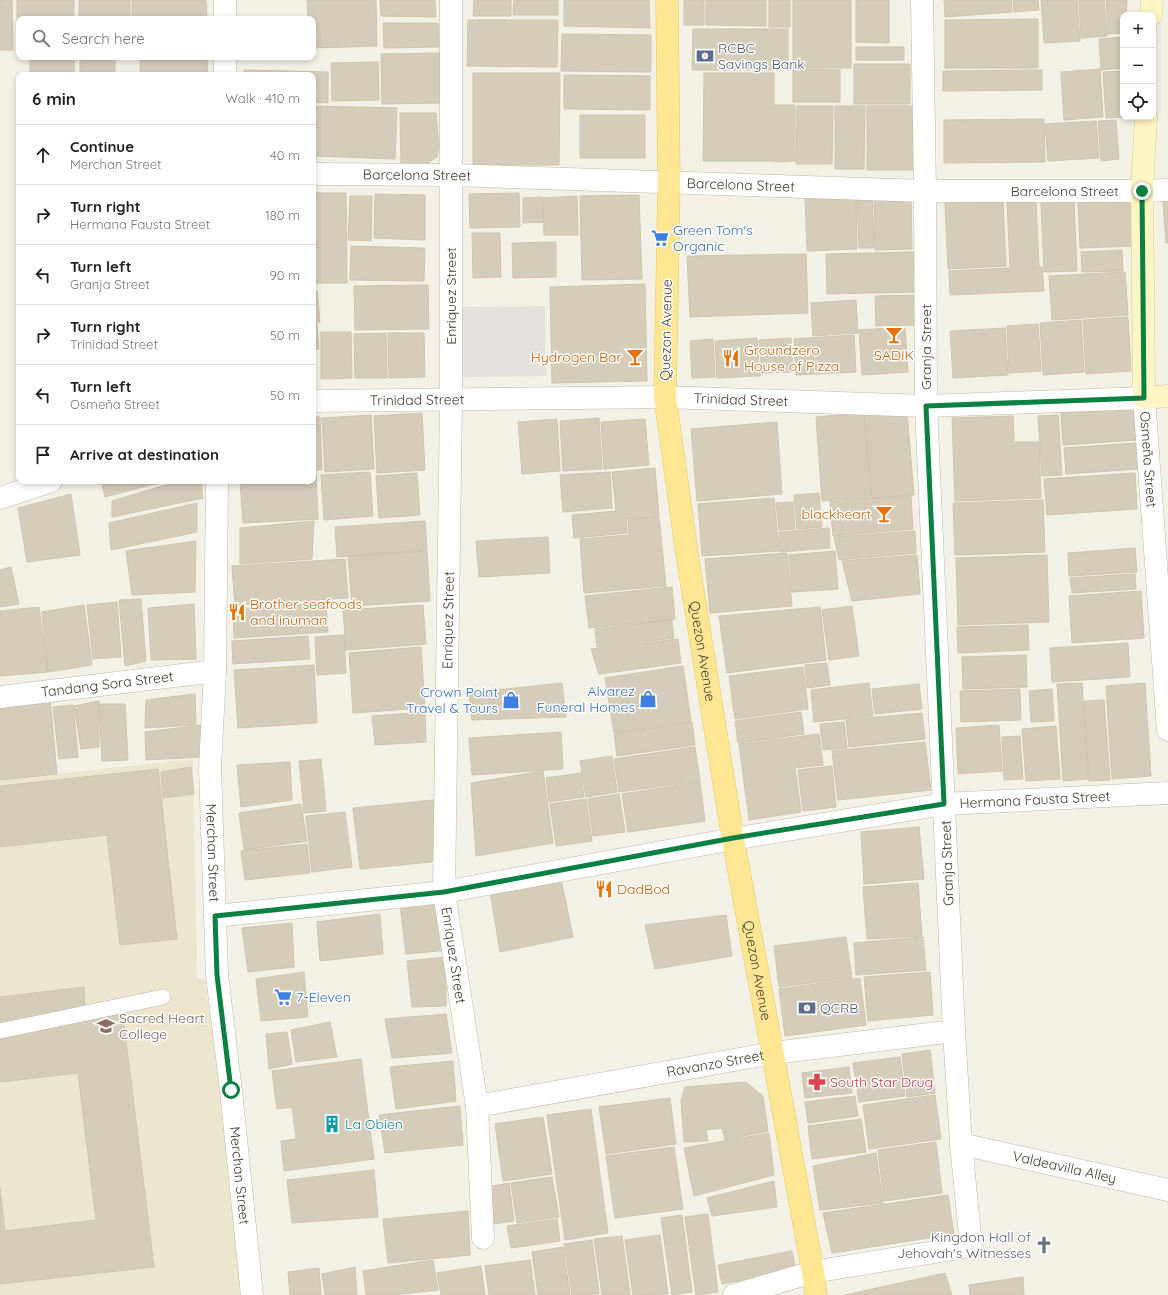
<!DOCTYPE html>
<html lang="en">
<head>
<meta charset="utf-8">
<style>
	body { margin:0; font-family:Quicksand,sans-serif; background:#f6f6f6; color:#222 }
	.controls { position:absolute; right:12px; top:12px; display:grid; overflow:hidden; border-radius:8px; box-shadow:0 2px 6px #0003 }
	.controls button { width:36px; height:36px; display:grid; place-items:center; padding:0; border:0; border-bottom:1px solid #e0e0e0; background:#fff; color:#222; font:20px sans-serif }
	.stop { position:absolute; width:12px; height:12px; margin:-9px; border:3px solid #0b8043; border-radius:50%; background:#fff }
	.stop.end { background:#0b8043; border-color:#fff; box-shadow:0 1px 4px #0008 }
	.list { margin:0; padding:0; list-style:none }
	h2 { display:flex; justify-content:space-between; align-items:center; height:52px; margin:0; padding:0 16px; font-size:17px }
	h2 small { font-size:13px; font-weight:400; color:#767676 }
	.list li { display:grid; grid-template-columns:26px 1fr auto; gap:12px; align-items:center; box-sizing:border-box; height:60px; padding:0 16px; border-top:1px solid #e0e0e0 }
	.list b { display:block; font-size:15px; white-space:nowrap }
	.list p { margin:0; font-size:13px; white-space:nowrap; color:#767676 }
	.list em { font-size:13px; font-style:normal; color:#767676 }
	.icon { flex:none; width:22px; height:22px; fill:none; stroke:currentColor; stroke-width:2; stroke-linecap:round; stroke-linejoin:round }
	.map { position:relative; flex:none; width:1168px; height:1295px; overflow:hidden }
	.search { position:absolute; background:#fff; box-shadow:0 2px 6px #0003; left:16px; top:16px; width:300px; height:44px; display:flex; align-items:center; gap:10px; box-sizing:border-box; padding:0 14px; border-radius:8px; color:#767676; font-size:15px }
	.panel { position:absolute; background:#fff; box-shadow:0 2px 6px #0003; left:16px; top:72px; width:300px; height:412px; border-radius:8px }
	.map>svg:first-child { display:block }
	.education { fill:#ede6ce }
	.parking { fill:#e4e1dd }
	.building { fill:#d5ccba; stroke:#d0c4ad }
	.lines { fill:none; stroke-linecap:round; stroke-linejoin:round }
	.lane-casing { stroke:#bfb8a7; stroke-width:16 }
	.street-casing { stroke:#bfb8a7; stroke-width:23 }
	.secondary-casing { stroke:#d5c793; stroke-width:23 }
	.primary-casing { stroke:#e6c660; stroke-width:23 }
	.lane { stroke:#fff; stroke-width:15 }
	.street { stroke:#fff; stroke-width:22 }
	.secondary { stroke:#fff4c3; stroke-width:22 }
	.primary { stroke:#ffe692; stroke-width:22 }
	.route { stroke:#0b8043; stroke-width:5 }
	.labels { text-anchor:middle; dominant-baseline:central; stroke-width:3; stroke-linejoin:round; paint-order:stroke }
	.service-label { font-size:14px; fill:#4e5e75; stroke:#fff; text-anchor:start }
	.street-label { font-size:14px; fill:#454034; stroke:#fff }
	.shop-label { font-size:14px; fill:#366cbe; stroke:#fff; text-anchor:start }
	.food-label { font-size:14px; fill:#c56008; stroke:#fff; text-anchor:start }
	.education-label { font-size:14px; fill:#785e54; stroke:#fff; text-anchor:start }
	.health-label { font-size:14px; fill:#be3a42; stroke:#fff; text-anchor:start }
	.culture-label { font-size:14px; fill:#0d838f; stroke:#fff; text-anchor:start }
	.worship-label { font-size:14px; fill:#5b616d; stroke:#fff; text-anchor:end }
</style>
</head>
<body>
<div class="map">
<svg width="1168" height="1295" viewBox="0 0 1168 1295">
	<rect width="100%" height="100%" fill="#f3f0e5"/>
	<path class="education" d="M193,759L197,977L212,983L205,984L253,1295H0V780Z"/>
	<path class="parking" d="M545,306L546,376L460,377L459,307Z"/>
	<path class="building" d="M0,0H12L13,50H0Z
		M17,0H74V19H19V55H17Z
		M79,0H130V19H79Z
		M132,0H206L207,19H132Z
		M307,0H376L377,46L313,48V19H308Z
		M380,0H435L436,17L381,16Z
		M474,0H511V16H473Z
		M514,0H558V15H513Z
		M564,0H649L650,28L564,26Z
		M684,0H704V25H684Z
		M706,0H766V26L706,25Z
		M769,0H790V27H769Z
		M793,0H851V68H793Z
		M856,0H889V43L856,42Z
		M944,0H1011L1012,12L945,17Z
		M1013,0H1038L1039,10L1014,12Z
		M1041,0H1077L1080,41L1044,43Z
		M1079,0H1104L1107,36L1081,38Z
		M1106,0H1127L1126,15H1123V33L1108,34Z
		M1038,19V68H945V20Z
		M468,20H558L557,67L467,66Z
		M383,23H438L439,47L384,48Z
		M693,29H788V70H692Z
		M562,34L651,35V72L561,71Z
		M1123,37V68L1101,70L1099,39Z
		M856,47H904V60H856Z
		M440,53V103L382,104L381,54Z
		M80,57H115V72H80Z
		M140,57H208L207,75L140,73Z
		M30,58H74V75H30Z
		M378,62L379,100L332,101L331,63Z
		M854,64H910V104H854Z
		M793,69L840,70V102H793Z
		M1100,69L1103,117L1064,120L1061,72Z
		M244,70L328,72V103L313,102V75H244Z
		M1042,70V90L943,91V71Z
		M1123,71V117H1126L1106,118L1103,72Z
		M473,73H560L559,165H473Z
		M704,73H774V161H703Z
		M564,75L650,76V110L564,109Z
		M775,105H795V161L775,162Z
		M313,106L397,108L395,159L313,156Z
		M797,106H833L832,164H796Z
		M835,106H865L864,169H835Z
		M867,106H915V170H867Z
		M400,113H436L439,146L437,157L423,166L401,164Z
		M580,115H645V158H580Z
		M1044,119L1045,162L944,163V120Z
		M1116,120L1119,159L1101,161L1098,121Z
		M1096,121L1099,158L1048,161L1045,124Z
		M313,193H346L347,283H313Z
		M519,193L520,227L470,228L469,194Z
		M375,194L425,195V240L374,238Z
		M856,194L857,249L807,251L805,196Z
		M872,194L874,248H859L857,195Z
		M639,195L642,279L582,280L580,196Z
		M911,195L912,249L875,250L874,196Z
		M350,196H372L371,241L348,240Z
		M577,196L578,235H544L543,198Z
		M542,197L543,222L523,223V198Z
		M1036,200L1039,267H1042L1044,291L950,295L949,271L1010,268L1007,201Z
		M1003,201L1006,266L948,269L945,203Z
		M1133,201L1135,246L1080,248L1078,203Z
		M1168,201V243H1166L1163,202Z
		M1074,202L1077,271L1044,272L1041,203Z
		M472,233H500L501,277L473,278Z
		M556,242V277L513,278L512,243Z
		M351,246L425,248L424,281L350,280Z
		M1122,250L1123,271L1082,272L1081,252Z
		M916,252L917,292L827,294L826,254Z
		M806,254L808,313L690,317L687,256Z
		M1125,272L1128,315L1052,320L1049,276Z
		M645,284L647,381L552,383L550,287Z
		M428,285L429,329L355,330L354,286Z
		M313,291H317L320,322H313Z
		M916,295L917,325L876,326L875,296Z
		M856,300L858,333L813,336L811,303Z
		M1128,317L1131,371L1086,374L1083,320Z
		M1081,320L1084,372L1043,375L1040,323Z
		M313,324H317L319,349L313,350Z
		M1038,324L1041,371L1009,373L1007,326Z
		M905,327L908,372L862,375L859,330Z
		M1005,328L1008,375L953,378L950,331Z
		M321,332H351L352,378L321,379Z
		M386,333L387,378H355L354,334Z
		M388,333H424L425,377L389,378Z
		M854,335L856,372L796,375L794,339Z
		M757,338L760,376L717,378L715,341Z
		M791,338L793,372L762,373L759,340Z
		M713,339L715,377L692,378L690,341Z
		M1134,409L1136,440L1063,445L1061,413Z
		M422,413L425,470L377,473L374,416Z
		M864,413L871,498L822,501L816,417Z
		M907,413L914,495L872,498L865,416Z
		M371,415L374,469L325,472L322,418Z
		M1058,415L1062,475L1042,476L1038,416Z
		M1013,416L1014,442H1039L1041,498L955,501L952,418Z
		M313,417H320L322,470H313Z
		M599,418L602,469L563,471L560,421Z
		M557,419L560,471L522,474L518,422Z
		M645,419L649,465L604,469L601,422Z
		M777,422L782,494L697,501L691,429Z
		M1137,443L1139,469L1066,474L1064,448Z
		M655,468L659,516L626,519L627,533L574,538L572,515L616,511L612,472Z
		M370,472L373,516L324,520L321,475Z
		M610,472L612,508L563,512L560,475Z
		M313,473H316L318,519L243,523L240,481H313Z
		M417,473L420,515L379,518L376,476Z
		M1135,473L1137,509L1047,515L1044,479Z
		M101,481H166L105,497Z
		M179,481H201L203,498L112,517V501Z
		M819,493L822,527L797,529L794,495Z
		M71,494L80,555L27,562L18,508Z
		M911,496L913,529L833,536L830,502Z
		M774,498L779,551L702,556L698,504Z
		M1043,500L1045,552L955,555L953,503Z
		M793,502L795,529L779,530L776,503Z
		M197,503V532L111,550L109,523Z
		M659,517L666,586L584,593L580,539L629,535L628,520Z
		M314,521L312,559L240,564V528Z
		M425,521L427,550L337,557L335,527Z
		M829,528L830,548L780,552L779,532Z
		M915,531L916,553L839,560L834,537Z
		M548,537L550,573L479,577L476,541Z
		M196,541L195,592L132,595L126,551Z
		M1135,548L1137,572L1069,576L1068,553Z
		M427,551L430,601L352,606L348,556Z
		M835,551L838,589L792,592L789,555Z
		M787,553L792,606L710,613L705,559Z
		M917,555L920,594L852,601L842,561Z
		M1047,555L1049,622L958,625L956,558Z
		M345,559L348,598L235,605L232,566Z
		M11,567L19,604L0,607V570Z
		M1135,574L1136,589L1072,593L1070,578Z
		M672,587L675,619L589,628L585,596Z
		M1141,591L1144,638L1072,643L1069,596Z
		M141,599L146,661L125,666L119,600Z
		M117,602L121,657L93,659L87,605Z
		M326,603L328,632L234,638L233,609Z
		M194,604L196,659L151,660L148,608Z
		M84,605L92,665L48,672L42,612Z
		M423,605L426,644L346,650L343,610Z
		M852,606L859,656L829,660L822,610Z
		M39,607L48,672L0,676V611Z
		M820,607L826,660L727,673L719,616Z
		M672,620L674,638L597,647L595,629Z
		M1028,625L1029,650L958,653L957,627Z
		M344,635L346,673L317,675L315,637Z
		M308,636L310,659L233,664L232,641Z
		M678,639L681,663L599,674L591,649Z
		M1128,643L1130,677L1052,682L1050,648Z
		M421,647L425,708L353,713L349,653Z
		M1026,655L1027,687L963,689L962,657Z
		M827,663L830,685L807,688L805,665Z
		M314,665L317,723L238,728L234,670Z
		M683,666L691,721L614,733L605,678Z
		M803,667L808,709L735,719L729,676Z
		M562,683L566,717L472,720L469,693Z
		M869,683L873,716L814,722L811,690Z
		M1082,683L1088,779L1063,781L1057,684Z
		M1145,683L1151,776L1112,779L1106,686Z
		M919,684L922,709L875,714L872,689Z
		M1020,689L1021,720L961,722L960,691Z
		M1052,689L1054,721L1031,722L1029,691Z
		M195,694L196,725L145,728L146,700Z
		M50,698L57,774L0,780V706Z
		M1104,700L1110,780L1089,781L1084,701Z
		M99,701V747L81,749L74,706Z
		M99,704H125L128,760L102,761Z
		M73,705L78,757L59,759L53,707Z
		M425,712L426,742L375,745L372,716Z
		M801,712L804,734L738,743L735,721Z
		M922,713L925,739L849,747L846,720Z
		M692,722L695,745L617,756L614,734Z
		M844,722L847,748L823,750L820,724Z
		M202,725L203,757L146,760L145,732Z
		M999,725L1002,771L958,774L956,728Z
		M1056,726L1060,779L1026,781L1022,729Z
		M561,732L563,769L472,775L469,738Z
		M819,734L823,765L795,768L801,812L749,820L739,744Z
		M1020,736L1023,779L1004,780L1002,737Z
		M925,742L931,790L838,800L832,751Z
		M695,747L700,781L619,792L614,759Z
		M612,756L617,792L586,797L580,761Z
		M321,759L326,811L304,813L299,761Z
		M290,762L292,800L241,807L237,765Z
		M832,766L836,807L803,811L798,770Z
		M191,767L194,794L163,798L161,772Z
		M158,769L177,939L120,945L107,835L0,847V786Z
		M543,771L553,843L476,856L471,783Z
		M581,773L584,797L549,802L546,778Z
		M700,782L705,821L628,832L622,794Z
		M619,794L625,832L593,836L588,799Z
		M586,799L592,841L556,846L550,804Z
		M434,800L440,851L431,862L360,869L353,808Z
		M301,804L307,841L244,850L239,813Z
		M345,812L352,867L312,872L306,816Z
		M919,827L924,879L864,884L861,832Z
		M307,844L310,873L245,880L241,851Z
		M561,879L573,937L500,952L490,891Z
		M918,883L922,936L867,939L863,887Z
		M443,901L448,950L406,954L400,904Z
		M380,914L383,954L320,961L317,922Z
		M726,915L732,956L655,969L645,925Z
		M292,923L294,967L248,972L242,928Z
		M846,937L852,978L779,987L774,946Z
		M923,937L926,970L856,975L854,943Z
		M446,957V1006L412,1007L407,961Z
		M304,972L308,1017L261,1021L256,979Z
		M930,972L933,1015L868,1021L864,977Z
		M860,978L866,1025L785,1036L779,989Z
		M84,987L85,1011L122,1008L154,1267L0,1284V1188L5,1231L96,1220L78,1073L0,1082V997Z
		M446,1014L452,1053L392,1058L385,1019Z
		M330,1022L337,1057L296,1062L291,1030Z
		M287,1032L292,1064L269,1069L266,1034Z
		M930,1050L935,1093L907,1097L902,1054Z
		M900,1057L905,1096L859,1102L853,1063Z
		M361,1059L374,1159L284,1171L281,1141L296,1139L292,1107L277,1109L272,1071Z
		M453,1061L456,1101L396,1109L390,1067Z
		M849,1067L852,1093L805,1098L802,1073Z
		M746,1082L763,1096L768,1131L725,1140L722,1128L706,1130L708,1141L684,1142L681,1101L685,1087Z
		M935,1095L941,1139L869,1149L863,1105Z
		M855,1096L858,1116L808,1123L805,1102Z
		M670,1098L676,1144L606,1154L599,1107Z
		M460,1106L463,1145L385,1153L379,1115Z
		M591,1109L608,1233L565,1240L547,1115Z
		M543,1117L552,1174L503,1181L495,1124Z
		M861,1119L866,1152L812,1159L808,1126Z
		M769,1133L774,1175L694,1196L684,1148Z
		M936,1142L942,1193L884,1201L878,1150Z
		M674,1147L683,1209L615,1218L606,1156Z
		M876,1153L883,1203L820,1210L813,1166Z
		M374,1170L378,1217L292,1223L287,1180Z
		M552,1177L559,1217L517,1223L511,1183Z
		M774,1181L777,1207L712,1216L707,1198Z
		M509,1183L514,1221L493,1224L488,1187Z
		M948,1195L954,1234L832,1253L823,1213Z
		M468,1211L470,1255L388,1263L383,1219Z
		M708,1214L718,1292L696,1295L685,1217Z
		M682,1215L692,1292L672,1295L661,1218Z
		M557,1219L560,1241L511,1248L507,1226Z
		M660,1235L668,1294L633,1295L625,1240Z
		M622,1236L630,1295H602L594,1239Z
		M592,1240L599,1294L572,1295L564,1244Z
		M563,1247L570,1295H538L532,1252Z
		M792,1251L796,1270L722,1284L718,1265Z
		M433,1260L438,1290L394,1295H366L363,1271Z
		M530,1260L535,1295H489L485,1266Z
		M481,1266L485,1295H441L437,1273Z
		M355,1267L357,1295H325L322,1274Z
		M319,1268L321,1295H290L288,1272Z
		M945,1273L952,1295H845Z
		M1023,1277L1024,1295H970L969,1285Z"/>
	<g class="lines">
		<g class="lane-casing">
			<path id="lane" d="M0,1031L163,997"/>
		</g>
		<g class="street-casing">
			<g id="street">
				<path id="s1" d="M451,0V400L444,892L477,1106L483,1238"/>
				<path d="M225,19V0"/>
				<path d="M225,75V57"/>
				<path id="s2" d="M313,174L451,175L925,191H1142L1168,190"/>
				<path id="s3" d="M313,401L665,397L926,406L1144,398L1168,730"/>
				<path id="s4" d="M217,481L215,671L210,768L217,975L231,1091L252,1295"/>
				<path d="M0,498L51,481"/>
				<path id="s5" d="M0,697L215,671"/>
				<path id="s6" d="M215,916L444,892L733,839L944,804L1168,793"/>
				<path id="s7" d="M477,1106L773,1053L954,1031"/>
				<path id="s8" d="M961,1144L1168,1190"/>
				<path d="M734,1295L813,1272L971,1246L961,1144L954,1031L926,406L925,191L922,0"/>
			</g>
		</g>
		<g class="secondary-casing">
			<path id="secondary" d="M1151,15L1152,0
				M1146,117L1142,191L1144,398L1168,396"/>
		</g>
		<g class="primary-casing">
			<g id="primary">
				<path id="s9" d="M667,0L669,183L665,397L688,561L733,839L813,1272L816,1295"/>
			</g>
		</g>
		<use href="#lane" class="lane"/>
		<use href="#street" class="street"/>
		<use href="#secondary" class="secondary"/>
		<use href="#primary" class="primary"/>
	</g>
	<g class="lines">
		<path class="route" d="M231,1090L217,975L215,916L444,892L733,838L944,804L926,406L1144,398L1142,191"/>
	</g>
	<defs>
		<g id="bank-bare" transform="scale(1.38)"><path d="M-6-4H6V4H-6ZM0-2.3a2.3 2.3 0 1 0 0 4.6a2.3 2.3 0 1 0 0-4.6Z" fill="#5c6f8a" stroke="#fff" stroke-width="2.5" paint-order="stroke"/></g>
		<g id="supermarket-bare" transform="scale(1.38)"><path d="M-6-5.5h2.5l.6 2H6L4.5 2H-2.5L-4.4-4H-6ZM-1.5 3.2a1.3 1.3 0 1 0 .1 0ZM3 3.2a1.3 1.3 0 1 0 .1 0Z" fill="#3f7fe0" stroke="#fff" stroke-width="2.5" paint-order="stroke"/></g>
		<g id="bar-bare" transform="scale(1.38)"><path d="M-6-5H6L.8 .8V4.5H3.5V6h-7V4.5H-.8V.8Z" fill="#e8710a" stroke="#fff" stroke-width="2.5" paint-order="stroke"/></g>
		<g id="restaurant-bare" transform="scale(1.38)"><path d="M-5-6h1v4h1v-4h1v4h1v-4h1v5L-1.5 .5V6h-2V.5L-5-1ZM5-6V6H3V1.5H1.5Q1.5-4 5-6Z" fill="#e8710a" stroke="#fff" stroke-width="2.5" paint-order="stroke"/></g>
		<g id="shop-bare" transform="scale(1.38)"><path d="M-5-2.5h2.3a2.7 3.5 0 0 1 5.4 0H5L5.5 6h-11ZM-1.5-2.5h3a1.5 2.3 0 0 0-3 0Z" fill="#3f7fe0" stroke="#fff" stroke-width="2.5" paint-order="stroke"/></g>
		<g id="university-bare" transform="scale(1.38)"><path d="M0-5L7-2L0 1L-7-2ZM-4 1L0 2.5L4 1V4Q0 6-4 4Z" fill="#8d6e63" stroke="#fff" stroke-width="2.5" paint-order="stroke"/></g>
		<g id="pharmacy-bare" transform="scale(1.38)"><path d="M-2-6h4v4h4v4h-4v4h-4v-4h-4v-4h4Z" fill="#e0444e" stroke="#fff" stroke-width="2.5" paint-order="stroke"/></g>
		<g id="building-bare" transform="scale(1.38)"><path d="M-4-6H4V6H1V3H-1V6H-4ZM-2.5-4.3h1.7v1.8h-1.7ZM.8-4.3h1.7v1.8H.8ZM-2.5-1h1.7V.8h-1.7ZM.8-1h1.7V.8H.8Z" fill="#0f9aa8" stroke="#fff" stroke-width="2.5" paint-order="stroke"/></g>
		<g id="church-bare" transform="scale(1.38)"><path d="M-1.2-6h2.4v3.5h3.3v2.4h-3.3V6h-2.4V-.1h-3.3v-2.4h3.3Z" fill="#6b7280" stroke="#fff" stroke-width="2.5" paint-order="stroke"/></g>
	</defs>
	<g fill-rule="evenodd">
		<use href="#bank-bare" x="705" y="56"/>
		<use href="#supermarket-bare" x="660" y="238"/>
		<use href="#bar-bare" x="894" y="335"/>
		<use href="#bar-bare" x="635" y="357"/>
		<use href="#restaurant-bare" x="731" y="358"/>
		<use href="#bar-bare" x="884" y="514"/>
		<use href="#restaurant-bare" x="237" y="612"/>
		<use href="#shop-bare" x="648" y="699"/>
		<use href="#shop-bare" x="511" y="700"/>
		<use href="#restaurant-bare" x="604" y="889"/>
		<use href="#supermarket-bare" x="283" y="997"/>
		<use href="#bank-bare" x="807" y="1008"/>
		<use href="#university-bare" x="106" y="1026"/>
		<use href="#pharmacy-bare" x="817" y="1082"/>
		<use href="#building-bare" x="332" y="1124"/>
		<use href="#church-bare" x="1044" y="1245"/>
	</g>
	<g class="labels">
		<g class="service-label">
			<text x="718" y="48">RCBC<tspan x="718" dy="16">Savings Bank</tspan></text>
			<text x="820" y="1008">QCRB</text>
		</g>
		<g class="street-label">
			<text stroke="none"><textPath href="#s2" startOffset="104">Barcelona Street</textPath></text>
			<text stroke="none"><textPath href="#s2" startOffset="428">Barcelona Street</textPath></text>
			<text stroke="none"><textPath href="#s2" startOffset="752">Barcelona Street</textPath></text>
			<text transform="translate(451 296) rotate(-90)">Enriquez Street</text>
			<text transform="translate(666 330) rotate(-89)">Quezon Avenue</text>
			<text transform="translate(926 347) rotate(-90)">Granja Street</text>
			<text stroke="none"><textPath href="#s3" startOffset="428">Trinidad Street</textPath></text>
			<text stroke="none"><textPath href="#s3" startOffset="104">Trinidad Street</textPath></text>
			<text stroke="none"><textPath href="#s3" startOffset="893">Osmeña Street</textPath></text>
			<text transform="translate(448 620) rotate(-89)">Enriquez Street</text>
			<text stroke="none"><textPath href="#s9" startOffset="654">Quezon Avenue</textPath></text>
			<text stroke="none"><textPath href="#s5" startOffset="108">Tandang Sora Street</textPath></text>
			<text stroke="none"><textPath href="#s6" startOffset="829">Hermana Fausta Street</textPath></text>
			<text stroke="none"><textPath href="#s4" startOffset="372">Merchan Street</textPath></text>
			<text transform="translate(947 863) rotate(-92)">Granja Street</text>
			<text stroke="none"><textPath href="#s1" startOffset="956">Enriquez Street</textPath></text>
			<text stroke="none"><textPath href="#s9" startOffset="978">Quezon Avenue</textPath></text>
			<text stroke="none"><textPath href="#s7" startOffset="242">Ravanzo Street</textPath></text>
			<text stroke="none"><textPath href="#s8" startOffset="106">Valdeavilla Alley</textPath></text>
			<text stroke="none"><textPath href="#s4" startOffset="696">Merchan Street</textPath></text>
		</g>
		<g class="shop-label">
			<text x="673" y="230">Green Tom's<tspan x="673" dy="16">Organic</tspan></text>
			<text x="635" y="691" text-anchor="end">Alvarez<tspan x="635" dy="16">Funeral Homes</tspan></text>
			<text x="498" y="692" text-anchor="end">Crown Point<tspan x="498" dy="16">Travel &amp; Tours</tspan></text>
			<text x="296" y="997">7-Eleven</text>
		</g>
		<g class="food-label">
			<text x="744" y="350">Groundzero<tspan x="744" dy="16">House of Pizza</tspan></text>
			<text x="894" y="355" text-anchor="middle">SADIK</text>
			<text x="622" y="357" text-anchor="end">Hydrogen Bar</text>
			<text x="871" y="514" text-anchor="end">blackheart</text>
			<text x="250" y="604">Brother seafoods<tspan x="250" dy="16">and inuman</tspan></text>
			<text x="617" y="889">DadBod</text>
		</g>
		<g class="education-label">
			<text x="119" y="1018">Sacred Heart<tspan x="119" dy="16">College</tspan></text>
		</g>
		<g class="health-label">
			<text x="830" y="1082">South Star Drug</text>
		</g>
		<g class="culture-label">
			<text x="345" y="1124">La Obien</text>
		</g>
		<g class="worship-label">
			<text x="1031" y="1237">Kingdon Hall of<tspan x="1031" dy="16">Jehovah's Witnesses</tspan></text>
		</g>
	</g>
</svg>
<div class="controls">
<button>+</button>
<button>−</button>
<button><svg class="icon" aria-label="locate" viewBox="0 0 24 24"><circle cx="12" cy="12" r="6"/><path d="M12 2v4M12 18v4M2 12h4M18 12h4"/></svg></button>
</div>
<div class="stop" style="left:231px;top:1090px"></div>
<div class="stop end" style="left:1142px;top:191px"></div>
<div class="search"><svg class="icon" aria-label="search" viewBox="0 0 24 24"><circle cx="10" cy="10" r="6"/><path d="M15 15l6 6"/></svg>Search here</div>
<section class="panel">
<h2>6 min<small>Walk · 410 m</small></h2>
<ul class="list">
<li><svg class="icon" aria-label="ahead" viewBox="0 0 24 24"><path d="M12 20V5M6 11l6-6 6 6"/></svg><div><b>Continue</b><p>Merchan Street</p></div><em>40 m</em></li>
<li><svg class="icon" aria-label="right" viewBox="0 0 24 24"><path d="M7 20v-9h11M14 6l5 5-5 5"/></svg><div><b>Turn right</b><p>Hermana Fausta Street</p></div><em>180 m</em></li>
<li><svg class="icon" aria-label="left" viewBox="0 0 24 24"><path d="M17 20v-9H6M10 6l-5 5 5 5"/></svg><div><b>Turn left</b><p>Granja Street</p></div><em>90 m</em></li>
<li><svg class="icon" aria-label="right" viewBox="0 0 24 24"><path d="M7 20v-9h11M14 6l5 5-5 5"/></svg><div><b>Turn right</b><p>Trinidad Street</p></div><em>50 m</em></li>
<li><svg class="icon" aria-label="left" viewBox="0 0 24 24"><path d="M17 20v-9H6M10 6l-5 5 5 5"/></svg><div><b>Turn left</b><p>Osmeña Street</p></div><em>50 m</em></li>
<li><svg class="icon" aria-label="arrive" viewBox="0 0 24 24"><path d="M6 21V4h12l-3 4 3 4H6"/></svg><div><b>Arrive at destination</b></div></li>
</ul>
</section>
</div>
</body>
</html>
